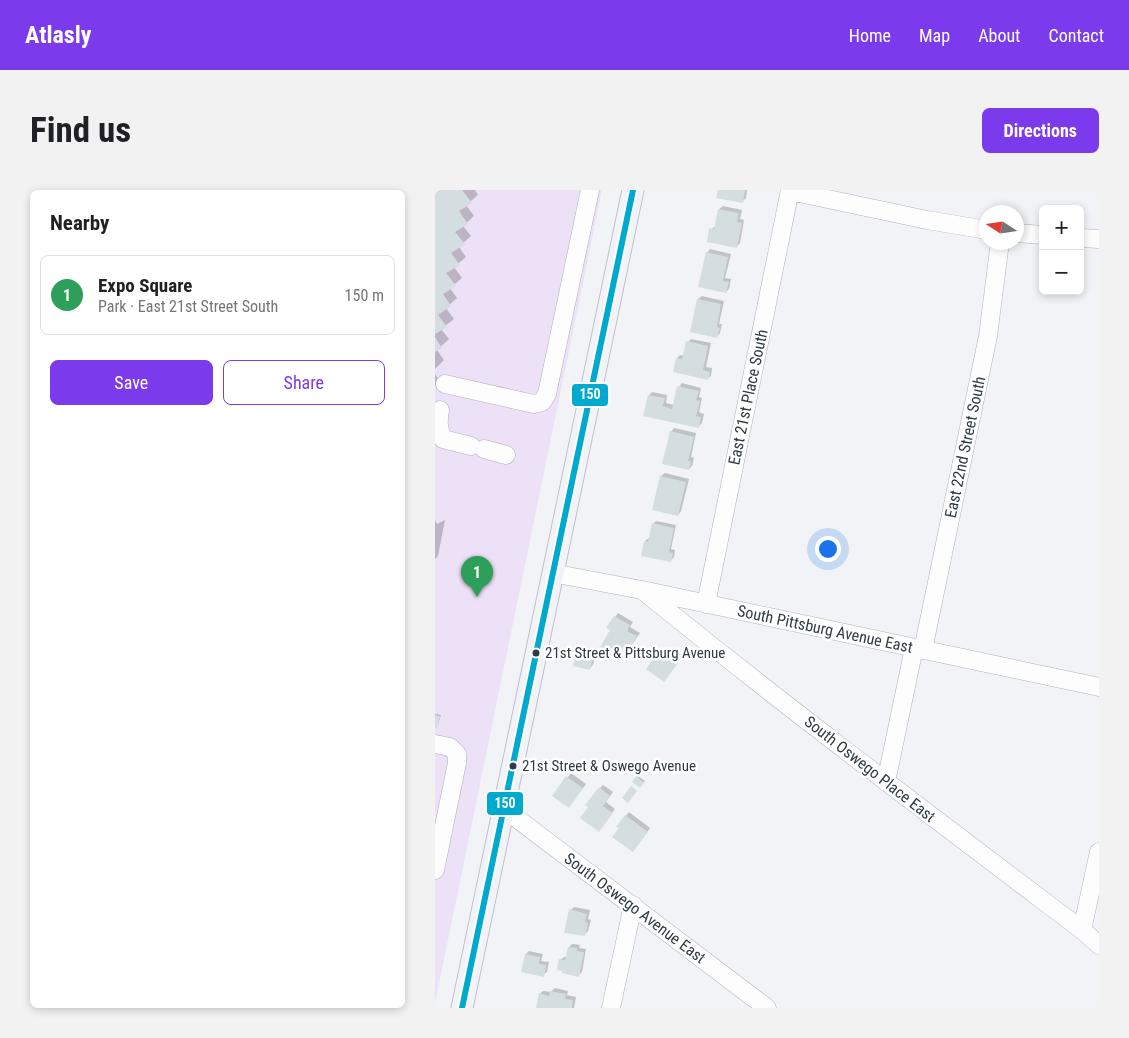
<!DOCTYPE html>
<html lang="en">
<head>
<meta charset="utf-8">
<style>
	body { margin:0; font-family:"Roboto Condensed",sans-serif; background:#f2f2f2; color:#202124 }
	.controls { position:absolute; right:15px; top:15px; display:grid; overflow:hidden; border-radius:8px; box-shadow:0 2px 8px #0003 }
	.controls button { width:45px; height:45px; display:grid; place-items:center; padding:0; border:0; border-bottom:1px solid #e0e0e0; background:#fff; color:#202124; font:25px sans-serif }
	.compass { position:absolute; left:544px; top:15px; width:45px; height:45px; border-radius:50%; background:#fff; box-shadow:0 2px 8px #0003; rotate:282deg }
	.you { position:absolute; left:392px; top:358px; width:18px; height:18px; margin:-12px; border:4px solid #fff; border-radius:50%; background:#1a73e8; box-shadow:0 0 0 8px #1a73e833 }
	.badge { display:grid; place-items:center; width:32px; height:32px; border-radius:50%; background:#7c3aed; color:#fff; font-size:16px; font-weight:700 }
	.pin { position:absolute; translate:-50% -41px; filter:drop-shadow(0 1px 2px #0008) }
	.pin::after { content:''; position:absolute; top:26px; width:18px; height:15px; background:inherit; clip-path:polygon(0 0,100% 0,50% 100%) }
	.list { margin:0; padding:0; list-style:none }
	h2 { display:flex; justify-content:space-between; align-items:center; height:65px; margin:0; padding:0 20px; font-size:21px }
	h2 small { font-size:16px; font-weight:400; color:#757577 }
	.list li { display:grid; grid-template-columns:32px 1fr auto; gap:15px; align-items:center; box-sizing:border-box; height:80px; margin:0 10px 10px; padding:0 10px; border:1px solid #e0e0e0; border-radius:8px }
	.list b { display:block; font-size:19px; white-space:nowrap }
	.list p { margin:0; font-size:16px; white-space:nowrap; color:#757577 }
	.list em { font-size:16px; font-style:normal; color:#757577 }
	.actions { display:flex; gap:10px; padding:15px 20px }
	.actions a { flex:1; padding:11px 0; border:1px solid #7c3aed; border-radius:8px; text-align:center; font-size:18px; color:#7c3aed }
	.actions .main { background:#7c3aed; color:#fff }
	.map { position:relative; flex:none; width:664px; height:818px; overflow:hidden; border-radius:8px }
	header { display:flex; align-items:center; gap:30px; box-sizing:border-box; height:70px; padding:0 25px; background:#7c3aed; color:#fff }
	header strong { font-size:24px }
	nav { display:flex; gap:28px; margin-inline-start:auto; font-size:18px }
	.intro { display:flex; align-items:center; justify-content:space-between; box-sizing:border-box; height:120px; padding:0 30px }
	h1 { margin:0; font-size:35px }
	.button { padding:12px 22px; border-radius:8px; background:#7c3aed; color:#fff; font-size:18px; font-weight:700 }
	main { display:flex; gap:30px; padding:0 30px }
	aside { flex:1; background:#fff; border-radius:8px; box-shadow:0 2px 8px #0003 }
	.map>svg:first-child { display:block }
	.green { fill:#ece1f7 }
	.shadow { fill:#0003 }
	.building { fill:#d4dee1 }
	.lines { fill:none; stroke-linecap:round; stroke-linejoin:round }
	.minor-casing { stroke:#aeb4ba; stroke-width:19 }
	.major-casing { stroke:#bec1cb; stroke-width:23 }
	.minor { stroke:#fdfdfe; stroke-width:18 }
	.major { stroke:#f2f3f8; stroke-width:21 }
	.bus-1-casing { stroke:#fff; stroke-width:10 }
	.bus-1 { stroke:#00a9ce; stroke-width:6 }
	.bus-dot { fill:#2e3a44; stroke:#fff; stroke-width:2 }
	.labels { text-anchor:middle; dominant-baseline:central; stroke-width:5; stroke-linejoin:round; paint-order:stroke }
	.bus-label { font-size:15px; fill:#2e3a44; stroke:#fff; text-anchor:start }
	.street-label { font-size:16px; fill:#2e3a44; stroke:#fff }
	.line-badge { stroke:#fff; stroke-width:2 }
	.badge-label { font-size:14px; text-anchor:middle; font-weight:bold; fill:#fff }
</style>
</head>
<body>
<header>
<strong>Atlasly</strong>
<nav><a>Home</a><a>Map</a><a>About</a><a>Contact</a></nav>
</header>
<div class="intro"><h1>Find us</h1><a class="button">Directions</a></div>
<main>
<aside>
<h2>Nearby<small></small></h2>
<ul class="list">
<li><span class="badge" style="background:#2e9e5b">1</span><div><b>Expo Square</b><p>Park · East 21st Street South</p></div><em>150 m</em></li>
</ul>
<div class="actions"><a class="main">Save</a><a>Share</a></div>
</aside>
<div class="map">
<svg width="664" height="818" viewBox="0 0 664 818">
	<rect width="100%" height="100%" fill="#f1f3f6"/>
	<path class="green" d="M0,0H167L0,813Z"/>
	<path class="shadow" d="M0,0H40L43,5L31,15L39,26L28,36L36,46L24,57L31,67L19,77L27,88L15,98L22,108L11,118L19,129L6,139L14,149L2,160L9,170L0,179Z
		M284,0H312L311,8L307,12Z
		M288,16L307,20L305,29L309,30L305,53L301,57L276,39L281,36L284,19Z
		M275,59L296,64L290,88L296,89L294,99L291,102L272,63Z
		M267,106L289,111L284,134H287L285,143L282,146L263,109Z
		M256,149L276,153L271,177L277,178L276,186L272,189L242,168L245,165L249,166L253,152Z
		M0,184L5,191L0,196Z
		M247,193L266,198L264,207L267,208L264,222L269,224L267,233L263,237L209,225L214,205L217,202L232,205L231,213L239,215L244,197Z
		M239,238L261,243L256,267L259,268L257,276L254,279L236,242Z
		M230,283L254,289L246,321L243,325L226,286Z
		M0,330L2,334L10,330L3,366L0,369Z
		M221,331L241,335L236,359L240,360L239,367L235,371L210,351L214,348L218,334Z
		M183,423L198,432L195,437L205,443L193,460L182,454L172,469L177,440L173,438Z
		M147,456L162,459L158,475L154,479L144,459Z
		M230,458L245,469L232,487L226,461Z
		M0,524L6,525L2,537L0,536Z
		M136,583L151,594L137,613L119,606Z
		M203,586L210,591L205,596L199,591Z
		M168,595L178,602L171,612L180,619L167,637L165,598Z
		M194,622L215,638L201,657L183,636Z
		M139,717L155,720L153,729L156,730L153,741L149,745L136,720Z
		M137,754L145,755L144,758L151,759L147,782L144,785L125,770L129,767H132L134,757Z
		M94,761L108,764L106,771L114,772L112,782L108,785L88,781L91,764Z
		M120,798L133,801L132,805L141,807L139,818H103L105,804L108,801L116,802Z"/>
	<path class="building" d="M0,0H27L37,13L24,21L33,34L20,42L30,54L16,63L25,75L11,83L21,96L8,104L16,116L3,125L12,137L0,144Z
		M283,0H310L308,13L281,8Z
		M283,19L304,23L302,32L307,33L302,58L272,52L274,38L279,39Z
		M271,62L293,67L288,91L294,92L291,103L263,97Z
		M262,109L286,114L282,137L285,138L282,148L255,142Z
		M0,147L7,158L0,162Z
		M251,151L273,156L268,180L275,182L273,190L238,182L241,168L247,169Z
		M242,196L264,201L261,210L265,211L261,226L266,227L264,238L208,226L213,205L230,208L228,216L237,219Z
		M235,241L259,247L253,271H256L254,280L227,274Z
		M225,286L251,292L243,326L217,320Z
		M217,333L239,338L234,362L238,363L236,372L206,366L209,351L213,352Z
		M179,426L195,435L192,441L202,446L193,462L181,455L172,471L161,464L175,440L171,438Z
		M142,459L159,463L155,480L138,476Z
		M225,460L243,473L229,492L211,479Z
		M0,525L5,526L2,538H0Z
		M131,586L148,598L134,618L117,606Z
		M201,586L209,593L205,598L197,592Z
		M196,596L202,601L193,613L187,608Z
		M164,597L175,606L168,616L178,623L164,642L145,628L153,617L150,615Z
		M190,625L213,642L198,662L177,647L184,638L181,637Z
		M134,719L152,724L150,732L153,733L150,746L129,743Z
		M133,757L142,758V761L149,762L144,787L127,783V781L122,780L124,769L130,770Z
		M90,764L105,767L104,774L111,775L109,787L86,782Z
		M115,801L131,804L130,809L138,810L137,818H101L104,803L114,806Z"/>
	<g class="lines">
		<g class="minor-casing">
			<path id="minor" d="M355,1L492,30L552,40
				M582,43L608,45
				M645,48L664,49
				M10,194L99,214L107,212L112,204L155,0
				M5,220C3,231 3,238 8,249L36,256
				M49,259L71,265
				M117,383L207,400L664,497
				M207,400C351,517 499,628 647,740L664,755
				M271,414L355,0
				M488,460L553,146L565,52
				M0,554L15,557L22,564V573L0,680
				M451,592L479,458
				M68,618L332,818
				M647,740L664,662
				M176,818L198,715"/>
		</g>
		<g class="major-casing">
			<path id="major" d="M27,818L198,0"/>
		</g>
		<use href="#minor" class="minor"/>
		<use href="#major" class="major"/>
		<g class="bus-1-casing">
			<path id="bus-1" d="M27,818L198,0"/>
		</g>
		<use href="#bus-1" class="bus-1"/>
	</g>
	<g class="bus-dot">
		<circle cx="101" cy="463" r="4.5"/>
		<circle cx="78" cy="576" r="4.5"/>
	</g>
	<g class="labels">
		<g class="bus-label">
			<text x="110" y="463">21st Street &amp; Pittsburg Avenue</text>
			<text x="87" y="576">21st Street &amp; Oswego Avenue</text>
		</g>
		<g class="street-label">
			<text transform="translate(313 207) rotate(-78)">East 21st Place South</text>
			<text transform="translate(530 257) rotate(-78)">East 22nd Street South</text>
			<text transform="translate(390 439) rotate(12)">South Pittsburg Avenue East</text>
			<text transform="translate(435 579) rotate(38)">South Oswego Place East</text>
			<text transform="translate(200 718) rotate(37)">South Oswego Avenue East</text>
		</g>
	</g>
	<g class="line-badge">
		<rect x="136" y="193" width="38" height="24" rx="5" fill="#00a9ce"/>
		<rect x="51" y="601" width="38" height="25" rx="5" fill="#00a9ce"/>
	</g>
	<g class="badge-label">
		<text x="155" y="209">150</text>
		<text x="70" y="618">150</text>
	</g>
</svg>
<div class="controls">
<button>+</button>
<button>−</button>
</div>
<svg class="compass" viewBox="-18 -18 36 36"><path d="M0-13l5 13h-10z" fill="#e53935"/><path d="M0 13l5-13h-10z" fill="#757577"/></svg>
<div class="you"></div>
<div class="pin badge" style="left:42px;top:407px;background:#2e9e5b">1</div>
</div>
</main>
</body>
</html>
